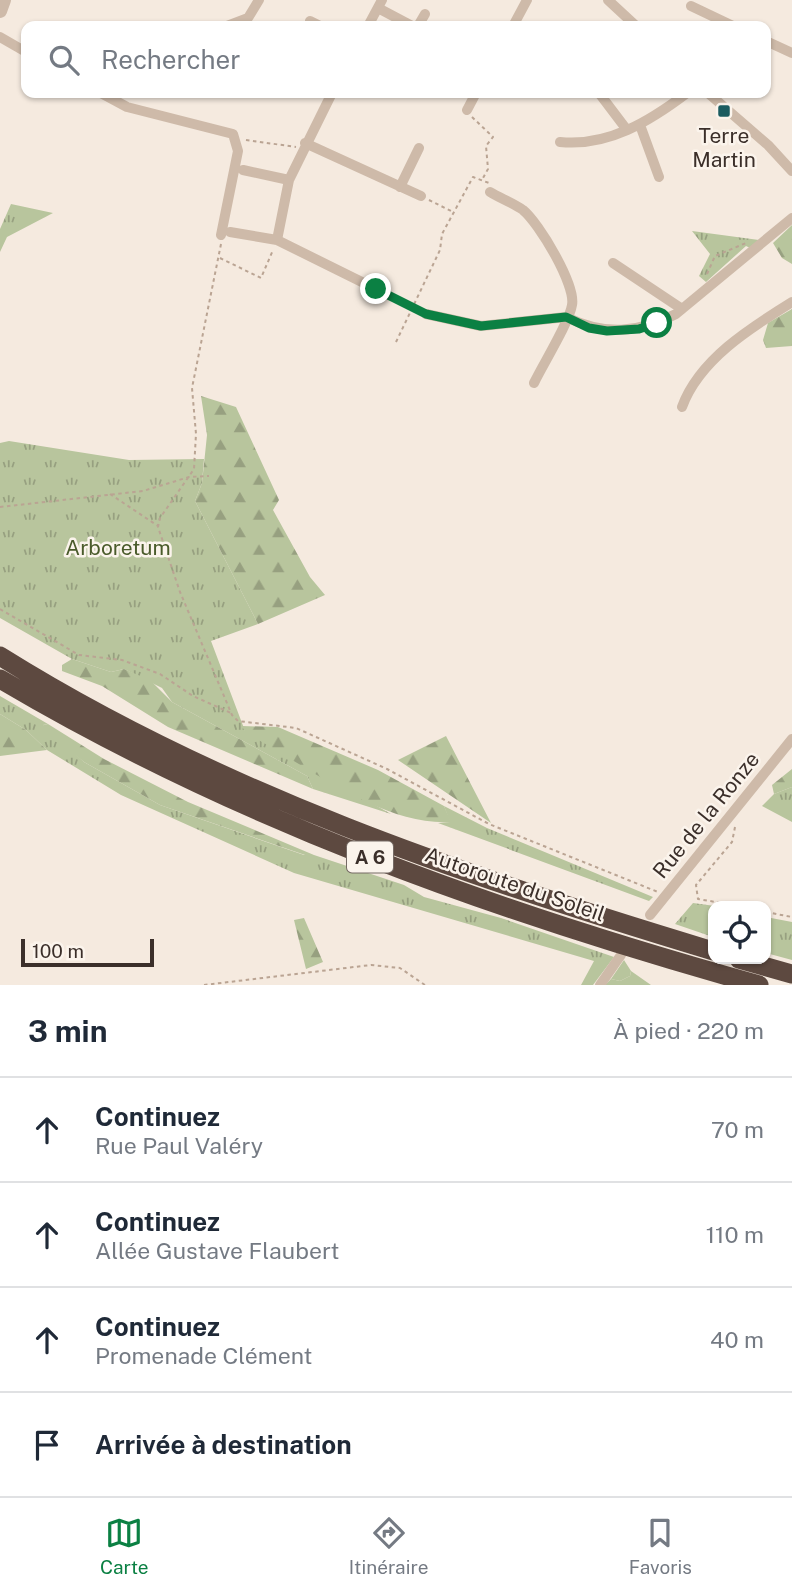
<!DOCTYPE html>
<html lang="fr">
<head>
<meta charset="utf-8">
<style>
	body { margin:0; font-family:"Public Sans",sans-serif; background:#f2f2f3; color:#1f2937 }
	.controls { position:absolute; right:21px; bottom:21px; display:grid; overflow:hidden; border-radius:14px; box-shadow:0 2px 5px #0004 }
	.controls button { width:63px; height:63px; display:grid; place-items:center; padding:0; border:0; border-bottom:2px solid #e0e1e3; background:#fff; color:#1f2937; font:35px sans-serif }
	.scale { position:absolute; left:21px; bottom:18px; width:133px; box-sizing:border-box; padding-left:7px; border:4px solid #3b2f2a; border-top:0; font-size:19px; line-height:24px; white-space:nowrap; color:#3b2f2a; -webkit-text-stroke:5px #fbf4ec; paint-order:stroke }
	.stop { position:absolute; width:21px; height:21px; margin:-16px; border:5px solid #0b8043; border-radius:50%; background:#fff }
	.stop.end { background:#0b8043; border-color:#fff; box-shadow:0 2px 7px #0008 }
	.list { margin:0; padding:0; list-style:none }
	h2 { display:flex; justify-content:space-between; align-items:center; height:91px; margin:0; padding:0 28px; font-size:30px }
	h2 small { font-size:23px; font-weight:400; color:#747a83 }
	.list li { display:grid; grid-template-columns:46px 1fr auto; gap:21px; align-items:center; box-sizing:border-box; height:105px; padding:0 28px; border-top:2px solid #e0e1e3 }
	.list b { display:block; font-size:26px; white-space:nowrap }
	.list p { margin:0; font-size:23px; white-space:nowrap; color:#747a83 }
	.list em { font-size:23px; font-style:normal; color:#747a83 }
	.icon { flex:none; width:38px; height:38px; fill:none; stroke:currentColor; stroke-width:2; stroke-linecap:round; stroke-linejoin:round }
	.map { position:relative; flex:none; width:792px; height:985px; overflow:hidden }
	.search { position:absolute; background:#fff; box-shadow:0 2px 5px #0004; left:21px; right:21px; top:21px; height:77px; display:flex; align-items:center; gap:18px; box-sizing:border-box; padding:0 24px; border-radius:14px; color:#747a83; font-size:26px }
	.sheet { height:511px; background:#fff }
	nav { display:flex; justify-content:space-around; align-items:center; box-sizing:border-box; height:98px; border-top:2px solid #e0e1e3; background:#fff; font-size:19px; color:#747a83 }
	nav a { display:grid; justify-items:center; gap:4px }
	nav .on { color:#0b8043 }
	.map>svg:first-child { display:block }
	.grass { fill:url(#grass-tufts) }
	.forest { fill:url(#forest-firs) }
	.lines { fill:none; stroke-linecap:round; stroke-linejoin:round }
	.path { stroke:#baa493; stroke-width:2; stroke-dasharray:3.5 3.5; stroke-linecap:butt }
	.minor { stroke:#cebaa9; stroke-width:10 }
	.tertiary { stroke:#cebaa9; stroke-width:14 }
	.motorway { stroke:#5d4940; stroke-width:19 }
	.route { stroke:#0b8043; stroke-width:9 }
	.poi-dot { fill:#1b5c60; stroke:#fbf4ec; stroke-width:2.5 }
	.labels { text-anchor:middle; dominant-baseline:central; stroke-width:5; stroke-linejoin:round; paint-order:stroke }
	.shield { fill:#fbf4ec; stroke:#756a64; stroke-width:2 }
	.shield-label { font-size:19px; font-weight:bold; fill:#3b2f2a }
	.poi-label { font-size:21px; fill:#3b2f2a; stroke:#fbf4ec }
	.park-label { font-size:21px; fill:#4a5b2b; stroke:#fbf4ec }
	.street-label { font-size:21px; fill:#3b2f2a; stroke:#fbf4ec }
</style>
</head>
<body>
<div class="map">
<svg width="792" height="985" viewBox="0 0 792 985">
	<defs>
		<pattern id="grass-tufts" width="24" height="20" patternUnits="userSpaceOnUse" patternTransform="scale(1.75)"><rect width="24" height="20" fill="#b8c59d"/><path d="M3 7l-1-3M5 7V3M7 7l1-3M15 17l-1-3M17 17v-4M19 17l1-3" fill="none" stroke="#97a080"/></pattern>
		<pattern id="forest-firs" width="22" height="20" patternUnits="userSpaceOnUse" patternTransform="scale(1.75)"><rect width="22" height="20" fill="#b8c59d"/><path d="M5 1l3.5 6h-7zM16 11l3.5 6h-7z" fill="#97a080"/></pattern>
	</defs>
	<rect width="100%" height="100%" fill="#f5eadf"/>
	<path class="grass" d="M11,204L53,213L7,237L0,252V229Z
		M692,231L759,240L750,248L746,246L706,282L699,276L710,254Z
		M9,441L129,460L204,459L202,483L195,501L258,624L211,641L245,731L391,814L313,789L307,776L172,702L162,688L124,669L111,672L72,659L0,618V443Z
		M0,696L48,724L43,725L84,762L160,805L304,855H314L404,885L424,897L501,918L614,957L593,985H581L594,961L294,873L121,795L47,750L26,730L0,714Z
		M792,787V822L762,806L774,794Z
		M444,806L487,828L653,897L649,901L438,823L450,822Z
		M693,903L715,906L713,937L675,924Z
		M766,917L792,922V960L766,953Z
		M631,971L651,985H605L611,979L620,981L630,976Z"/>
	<path class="forest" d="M792,225V264L782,258L773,243Z
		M792,309V346L766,348L763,340L768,323Z
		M201,396L236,407L279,500L273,510L310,577L325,595L258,624L195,501L202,483L207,435Z
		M72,659L111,672L124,669L150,680L172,702L307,776L313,789L168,727L102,686L62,671V665Z
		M0,714L26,730L47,750L0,756Z
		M48,724L104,759L188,802L314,855H305L160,805L84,762L45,731L43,725Z
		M242,726L278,727L378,770L444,806L451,822C386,826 317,773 262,742L245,732Z
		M446,736L491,823L398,760Z
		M792,769V787L774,794L772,785Z
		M304,918L323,962L306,969L294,920Z
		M624,960L631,971L630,976L620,981L611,979Z"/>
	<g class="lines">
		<path class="path" d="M472,117L493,137L486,146L488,169L483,178
			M246,140L296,147
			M429,200L453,212
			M221,244L192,388L196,434L194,469L160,518L158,527L180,592L232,715L238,721L296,728L387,769L489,824L658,892
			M220,258L261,278L273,250
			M707,274L715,256L746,243
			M383,293L413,306
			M396,342L440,250L442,234L473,177L489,183
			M110,494L158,526
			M0,507L143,491L189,477L209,476
			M0,609L79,655L122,660L160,674L193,696L231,713
			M735,827L732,842L696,885L698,899L739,906
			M766,912L792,917
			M204,985L371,965L400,968L425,985"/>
		<path class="minor" d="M608,0L636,26
			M691,6L733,26
			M378,8L412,26
			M310,21L320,26
			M227,26L248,18L259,0
			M368,26L382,0
			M418,26L425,14
			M513,26L527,0
			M0,37L26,52
			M766,41L792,53
			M101,93L127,107L233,134L238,151L221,235
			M599,93L627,130
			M708,93L768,145L792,171
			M467,110L476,93
			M640,125L659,177
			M560,142C608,147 650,121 687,93
			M305,143L421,196
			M243,170L289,180
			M400,187L419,148
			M490,192C500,198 513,203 523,210C539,223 576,285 572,305C569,323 543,364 534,383
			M230,232L277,240L376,289
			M277,240L289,180L332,93
			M613,263L682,309
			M426,314L481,326L566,317
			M566,317C605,336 638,333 676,314L792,218
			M682,407C699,360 750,328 792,302
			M650,915L792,739
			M600,985L621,955"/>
		<path class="tertiary" d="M0,11L4,0"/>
		<path class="motorway" d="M0,656C219,793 467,877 713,951
			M0,679C236,819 496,912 759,985
			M739,959L792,974"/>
	</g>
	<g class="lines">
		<path class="route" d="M376,289L426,314L481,326L566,317L589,328L607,331L639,329L657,323"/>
	</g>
	<rect class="poi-dot" x="717" y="104" width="14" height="14" rx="3.5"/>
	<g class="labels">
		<rect class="shield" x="347" y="841.5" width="46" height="31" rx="5"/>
		<g class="shield-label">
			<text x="370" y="857">A 6</text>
		</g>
		<g class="poi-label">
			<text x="724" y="135">Terre<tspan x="724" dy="24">Martin</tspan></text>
		</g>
		<g class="park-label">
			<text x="118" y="547">Arboretum</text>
		</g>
		<g class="street-label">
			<text transform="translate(706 815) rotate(-51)">Rue de la Ronze</text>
			<text transform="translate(515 884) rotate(19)">Autoroute du Soleil</text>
		</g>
	</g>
</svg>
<div class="controls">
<button><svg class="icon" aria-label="locate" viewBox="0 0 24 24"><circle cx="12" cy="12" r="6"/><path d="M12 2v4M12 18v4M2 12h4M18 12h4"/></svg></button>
</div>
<div class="scale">100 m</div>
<div class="stop" style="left:657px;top:323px"></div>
<div class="stop end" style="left:376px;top:289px"></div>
<div class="search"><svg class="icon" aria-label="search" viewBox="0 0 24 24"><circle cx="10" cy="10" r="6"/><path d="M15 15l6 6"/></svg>Rechercher</div>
</div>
<section class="sheet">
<h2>3 min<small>À pied · 220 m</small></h2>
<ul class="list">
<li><svg class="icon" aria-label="ahead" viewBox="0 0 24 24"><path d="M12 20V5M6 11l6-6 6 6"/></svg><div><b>Continuez</b><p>Rue Paul Valéry</p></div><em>70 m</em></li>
<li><svg class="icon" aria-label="ahead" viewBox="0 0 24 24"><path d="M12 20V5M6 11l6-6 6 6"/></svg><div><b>Continuez</b><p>Allée Gustave Flaubert</p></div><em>110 m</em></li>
<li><svg class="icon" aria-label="ahead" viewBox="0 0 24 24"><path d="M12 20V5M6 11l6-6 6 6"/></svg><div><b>Continuez</b><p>Promenade Clément</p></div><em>40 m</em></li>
<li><svg class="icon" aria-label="arrive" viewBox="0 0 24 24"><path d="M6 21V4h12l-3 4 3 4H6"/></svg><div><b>Arrivée à destination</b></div></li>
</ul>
</section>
<nav>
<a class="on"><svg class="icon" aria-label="map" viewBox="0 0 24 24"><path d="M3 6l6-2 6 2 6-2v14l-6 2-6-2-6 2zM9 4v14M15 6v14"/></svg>Carte</a>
<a><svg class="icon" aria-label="directions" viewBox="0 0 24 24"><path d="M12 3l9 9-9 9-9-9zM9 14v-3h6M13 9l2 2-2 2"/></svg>Itinéraire</a>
<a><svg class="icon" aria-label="saved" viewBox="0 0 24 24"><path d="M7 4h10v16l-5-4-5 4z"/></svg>Favoris</a>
</nav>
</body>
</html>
